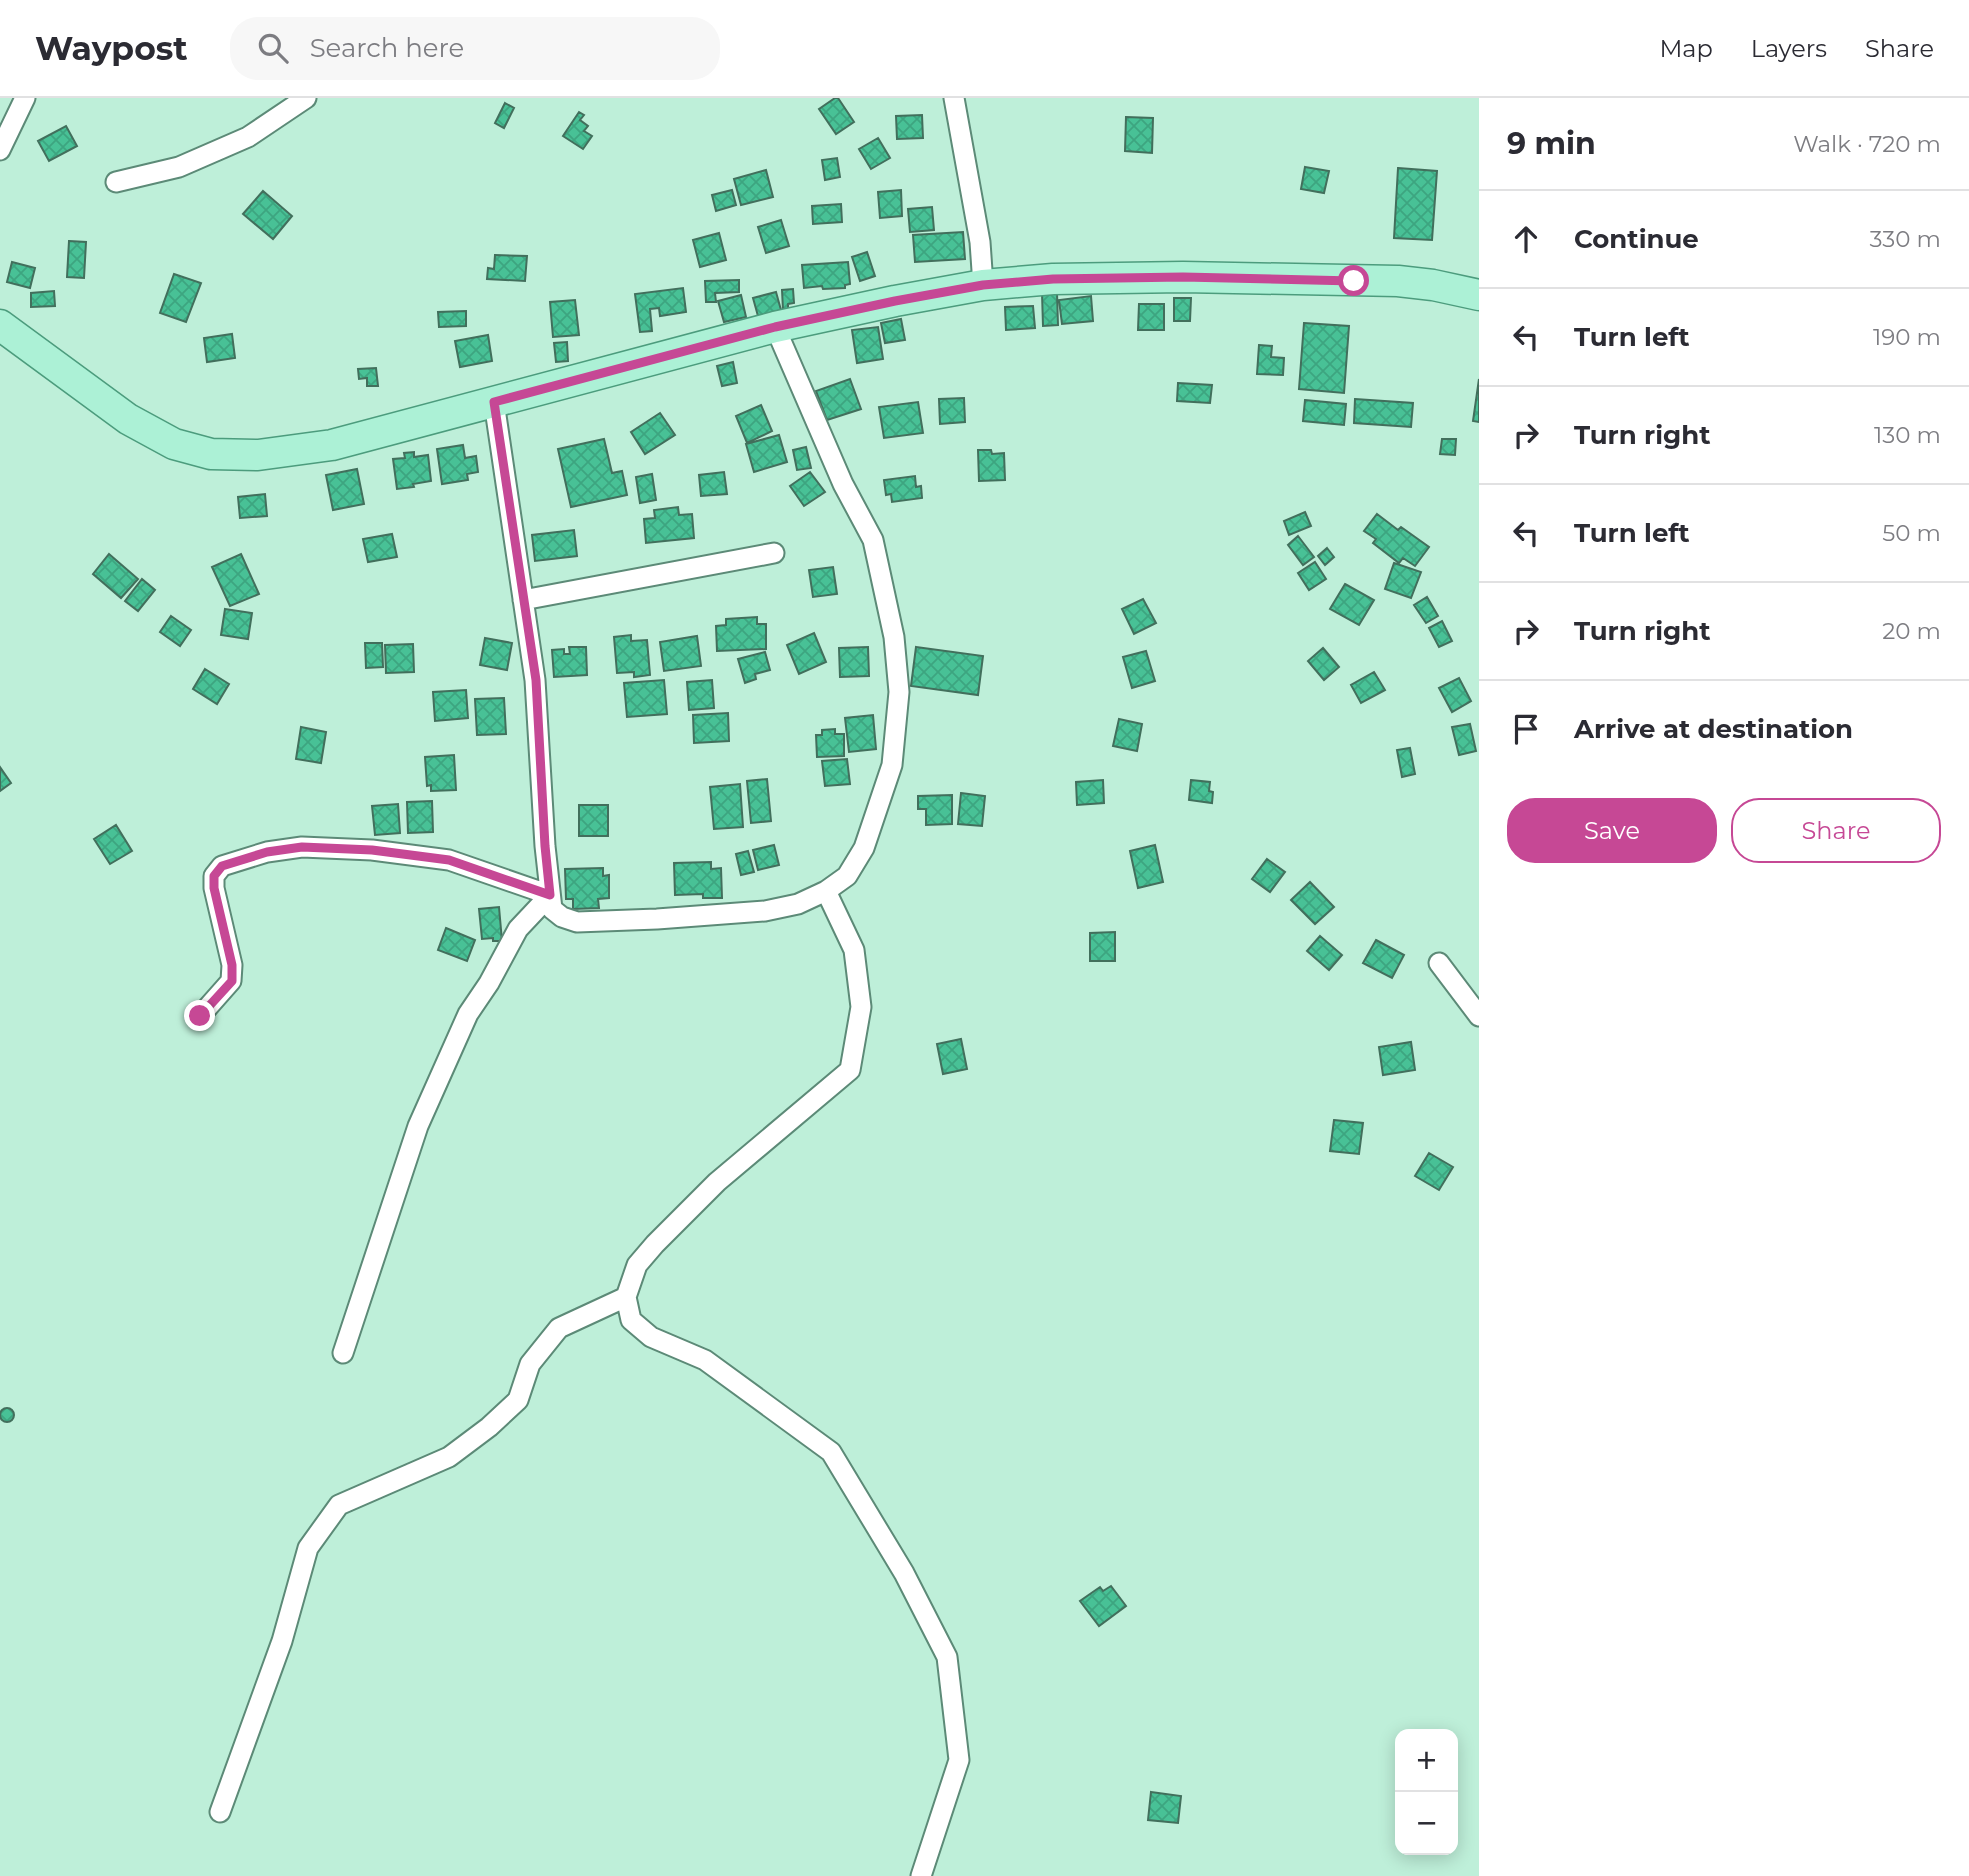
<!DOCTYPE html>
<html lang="en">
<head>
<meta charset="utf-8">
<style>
	body { margin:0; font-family:Montserrat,sans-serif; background:#f7f7f7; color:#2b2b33 }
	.controls { position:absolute; right:21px; bottom:21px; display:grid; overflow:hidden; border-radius:14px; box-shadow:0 4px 18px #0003 }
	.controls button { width:63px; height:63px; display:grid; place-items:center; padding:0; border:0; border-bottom:2px solid #e1e1e2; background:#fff; color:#2b2b33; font:35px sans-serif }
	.stop { position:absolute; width:21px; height:21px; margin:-16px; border:5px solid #c64895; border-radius:50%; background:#fff }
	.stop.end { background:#c64895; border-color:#fff; box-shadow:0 2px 7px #0008 }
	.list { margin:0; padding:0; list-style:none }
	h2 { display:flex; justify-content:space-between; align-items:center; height:91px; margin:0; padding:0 28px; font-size:30px }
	h2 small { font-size:23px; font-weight:400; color:#7c7c81 }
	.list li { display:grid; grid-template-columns:46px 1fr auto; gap:21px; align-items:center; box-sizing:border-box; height:98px; padding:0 28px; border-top:2px solid #e1e1e2 }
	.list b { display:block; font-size:26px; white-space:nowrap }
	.list em { font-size:23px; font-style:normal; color:#7c7c81 }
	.actions { display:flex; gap:14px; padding:21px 28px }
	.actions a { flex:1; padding:16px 0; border:2px solid #c64895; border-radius:28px; text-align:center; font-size:24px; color:#c64895 }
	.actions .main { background:#c64895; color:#fff }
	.icon { flex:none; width:38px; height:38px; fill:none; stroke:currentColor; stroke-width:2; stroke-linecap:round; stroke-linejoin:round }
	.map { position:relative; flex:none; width:1479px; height:1778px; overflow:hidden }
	header { display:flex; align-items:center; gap:42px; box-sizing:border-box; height:98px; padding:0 35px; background:#fff; border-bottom:2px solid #e1e1e2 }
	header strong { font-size:33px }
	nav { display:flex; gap:38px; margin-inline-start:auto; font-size:24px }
	.search { width:490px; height:63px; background:#f7f7f7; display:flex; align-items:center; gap:18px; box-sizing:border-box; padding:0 24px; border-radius:28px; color:#7c7c81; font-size:26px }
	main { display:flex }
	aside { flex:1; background:#fff }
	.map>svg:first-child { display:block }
	.building { fill:url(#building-cross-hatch); stroke:#426f5c; stroke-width:2 }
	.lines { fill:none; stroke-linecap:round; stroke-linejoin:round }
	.minor-casing { stroke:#5c8a77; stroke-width:23 }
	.primary-casing { stroke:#4c9c7d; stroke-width:33 }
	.minor { stroke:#fff; stroke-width:19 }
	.primary { stroke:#acf1d6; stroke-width:30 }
	.route { stroke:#c64895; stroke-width:9 }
</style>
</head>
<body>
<header>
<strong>Waypost</strong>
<div class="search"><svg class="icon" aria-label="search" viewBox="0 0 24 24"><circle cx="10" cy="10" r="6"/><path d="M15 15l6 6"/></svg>Search here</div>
<nav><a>Map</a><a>Layers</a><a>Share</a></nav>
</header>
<main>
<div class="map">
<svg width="1479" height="1778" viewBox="0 0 1479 1778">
	<defs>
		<pattern id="building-cross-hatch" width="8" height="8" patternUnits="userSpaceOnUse" patternTransform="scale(1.75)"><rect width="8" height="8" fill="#48c196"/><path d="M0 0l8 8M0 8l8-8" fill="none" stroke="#3da580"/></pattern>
	</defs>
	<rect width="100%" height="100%" fill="#beefd9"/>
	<path class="building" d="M835,0H838L854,24L836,36L819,11Z
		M505,5L514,10L504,30L495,25Z
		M579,14L584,17L580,22L588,28L584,33L592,38L583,51L563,38Z
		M922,17L923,40L897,41L896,18Z
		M1126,19L1153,20L1152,55L1125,53Z
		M66,28L77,48L49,63L38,43Z
		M878,40L890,60L871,71L859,51Z
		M837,60L840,79L825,82L822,62Z
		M1305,69L1329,73L1324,95L1301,91Z
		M1398,70L1437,73L1432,142L1394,140Z
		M766,72L773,99L741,107L734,81Z
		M732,92L736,107L716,113L712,97Z
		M901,92L902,118L880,120L878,94Z
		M263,93L292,118L273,141L243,116Z
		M841,106L842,124L813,126L812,108Z
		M932,109L934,132L910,134L908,111Z
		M781,122L789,148L766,155L758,129Z
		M963,134L965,161L915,164L913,137Z
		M719,135L726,162L700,169L693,142Z
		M69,143L86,144L84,180L67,179Z
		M867,154L875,178L860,183L852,159Z
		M495,157L527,158L525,183L487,181L488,170L494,171Z
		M12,164L35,170L30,190L7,184Z
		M848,164L850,186L845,187V190L823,191L822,188L804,190L802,167Z
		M174,176L201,185L186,224L160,215Z
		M739,182V194L715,195L716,204H706L705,183Z
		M683,190L686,214L660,218L659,210L650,211L652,233L640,234L635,196Z
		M793,191L794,205L788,206V212H783L782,192Z
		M54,193L55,208L31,209V195Z
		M776,194L781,212L758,218L753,200Z
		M1042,195H1057L1058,227L1043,228Z
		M741,197L746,219L724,224L718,203Z
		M1091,198L1093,223L1062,226L1059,202Z
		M1174,200H1191L1190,223H1174Z
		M575,202L579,237L553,239L550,204Z
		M1139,206H1164V232H1138Z
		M1033,208L1035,230L1006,232L1005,209Z
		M466,213V228L439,229L438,214Z
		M901,221L905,242L885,245L881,225Z
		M1304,225L1349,228L1344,295L1299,291Z
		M878,229L883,261L857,265L852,232Z
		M232,236L235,260L207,264L204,240Z
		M488,237L492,263L460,269L455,243Z
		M567,244L568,263L556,264L554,245Z
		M1259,247L1272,248L1271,259L1284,260L1283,277L1257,276Z
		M733,264L737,285L722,288L717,268Z
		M376,270L378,288H367V280L359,281L358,271Z
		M850,281L861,311L827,322L816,293Z
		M1479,281V324L1473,323Z
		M1178,285L1212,287L1210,305L1177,303Z
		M964,300L965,324L940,326L939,301Z
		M1355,301L1413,305L1411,329L1354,325Z
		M1305,302L1346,306L1344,327L1303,323Z
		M918,304L923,335L884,340L879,309Z
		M761,307L772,333L747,345L736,318Z
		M660,315L675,337L645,356L631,334Z
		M779,337L787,364L754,374L746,346Z
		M604,341L612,375L622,373L627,397L571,409L558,351Z
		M1442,341H1456L1455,357L1440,356Z
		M463,347L465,360L476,358L478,374L467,376L468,382L442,386L437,351Z
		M806,349L811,370L797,372L793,352Z
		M978,352H991L992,356L1004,355L1005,382L979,383Z
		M414,354V359L428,357L431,383L413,386L414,389L397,391L393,361L405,360L404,355Z
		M357,371L364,406L333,412L326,377Z
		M724,374L727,396L701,398L699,377Z
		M810,374L825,394L804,408L790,388Z
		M652,376L656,402L640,405L636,379Z
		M915,378L916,389L921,388L922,400L892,404L891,396L886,397L884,382Z
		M265,396L267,418L240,420L238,399Z
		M678,409L679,417L692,416L694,440L646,445L644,421L655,420L654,412Z
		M1305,414L1311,428L1289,437L1284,423Z
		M1377,416L1398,432L1401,429L1429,449L1415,468L1403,460L1399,465L1373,445L1376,441L1364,433Z
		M574,432L577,458L535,463L532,437Z
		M392,436L397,459L368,464L363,441Z
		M1298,438L1314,459L1303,467L1288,447Z
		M1327,450L1334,459L1325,467L1318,458Z
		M109,456L138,481L121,500L93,476Z
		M241,456L259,496L230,508L212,469Z
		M1315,464L1326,481L1309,492L1298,475Z
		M1394,465L1421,474L1411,500L1385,491Z
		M833,469L837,496L813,499L809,472Z
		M142,481L155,492L138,513L125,503Z
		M1345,486L1374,502L1359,527L1330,511Z
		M1427,499L1438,518L1426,525L1414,507Z
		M1143,501L1156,525L1134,536L1122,511Z
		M225,511L252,515L248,541L221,537Z
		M171,518L191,532L180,548L160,534Z
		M757,519V526H766V551L717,553L716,528L726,527V521Z
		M1442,523L1452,543L1439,549L1429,530Z
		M814,535L826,564L799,576L787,547Z
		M631,537V543L647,542L650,577L634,579V574L617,575L614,539Z
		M697,538L701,568L664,573L660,544Z
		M485,540L512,545L507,572L480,567Z
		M365,545H382L383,569L366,570Z
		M413,546L414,574L386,575L385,547Z
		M569,549H586L587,577L554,579L552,552L564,551V556H570Z
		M868,549L869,578L840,579L839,550Z
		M916,549L983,558L978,597L911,588Z
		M1323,550L1339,569L1324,582L1308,563Z
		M1146,553L1155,583L1132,590L1123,559Z
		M765,554L770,572L755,576L756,581L745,585L738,561Z
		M205,571L229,586L217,606L193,591Z
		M1374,574L1385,592L1361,605L1351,587Z
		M1459,580L1471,603L1452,614L1439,590Z
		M664,582L667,616L627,619L624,585Z
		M712,582L714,610L689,612L687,584Z
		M466,592L468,620L435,623L433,594Z
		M504,600L506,636L477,637L475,601Z
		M728,615L729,643L694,645L693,617Z
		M873,617L876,651L849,654L845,620Z
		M1119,621L1142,626L1137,653L1113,648Z
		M1470,626L1476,653L1459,657L1452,629Z
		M301,629L326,634L321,665L296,661Z
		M835,631V636H844V658L817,659L816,637H822V632Z
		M1410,650L1415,676L1402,679L1397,652Z
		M454,657L456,692L431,693V687L427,688L425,659Z
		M847,661L850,686L825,688L822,663Z
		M0,669L11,685L0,693Z
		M767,681L771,723L751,725L747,683Z
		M1103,682L1104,705L1077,707L1076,684Z
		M1191,682L1210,684L1209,693L1213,694L1212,705L1189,702Z
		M740,686L743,729L714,731L710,689Z
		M961,695L985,698L982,728L958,726Z
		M952,697V726L926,727V711H918V698Z
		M432,703L433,734L408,735L407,704Z
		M398,706L400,735L375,737L372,708Z
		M579,707H608V738H579Z
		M116,727L132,753L110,766L94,741Z
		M774,747L779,767L758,772L753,752Z
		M1155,747L1163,784L1138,790L1130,753Z
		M748,753L754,774L741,777L736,756Z
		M1267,761L1285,774L1270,794L1252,781Z
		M711,764V771L721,770L722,800H703V796L675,797L674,765Z
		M603,770V778L609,777V800L598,801L599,810L573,811V801H566L565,771Z
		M1310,784L1334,809L1315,826L1291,802Z
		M499,809L502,843H493V840L482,841L479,811Z
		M446,830L475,842L467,863L438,852Z
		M1115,834V863H1090V835Z
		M1320,838L1342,857L1329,872L1307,853Z
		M1376,842L1404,857L1392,880L1363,865Z
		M961,941L967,971L943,976L937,946Z
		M1411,944L1415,972L1383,977L1379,949Z
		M1334,1022L1363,1025L1359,1056L1330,1053Z
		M1429,1055L1453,1069L1439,1092L1415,1078Z
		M0 1317a7 7 0 1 1 14 0a7 7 0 1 1-14 0Z
		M1111,1488L1126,1508L1099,1528L1080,1503L1100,1489L1103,1493Z
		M1151,1694L1181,1698L1178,1725L1148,1722Z"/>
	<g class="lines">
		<g class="minor-casing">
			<path id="minor" d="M954,0L980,144L983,187
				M0,52L25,0
				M116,84L179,69L248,39L306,0
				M494,304L535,582L545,748L552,811L562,819L577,824L657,821L765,813L798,806L826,793L847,778L864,750L892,667L899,594L894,539L873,442L843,386L775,229
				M523,502L774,455
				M826,793L854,852L861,909L850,972L717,1084L655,1146L637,1167L626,1199L631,1222L651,1239L705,1262L831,1354L904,1475L947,1559L959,1662L921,1778
				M1439,865L1479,918
				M200,918L231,883L232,867L214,790V778L222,768L267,754L302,749L372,752L449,762L550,797L518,831L489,885L468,916L418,1028L343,1255
				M220,1714L282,1543L308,1450L339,1407L449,1359L489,1329L518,1302L530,1266L559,1230L626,1199"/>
		</g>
		<g class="primary-casing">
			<path id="primary" d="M0,227L128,321L174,346L211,356L258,357L332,347L775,229L895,203L983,187L1053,181L1183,179L1398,183L1433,187L1479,197"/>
		</g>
		<use href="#minor" class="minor"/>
		<use href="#primary" class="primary"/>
	</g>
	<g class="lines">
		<path class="route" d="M200,918L232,883V867L214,790V778L222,768L267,754L302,749L372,752L449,762L550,797L545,748L536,582L494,304L775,229L895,203L983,187L1053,181L1183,179L1354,183"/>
	</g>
</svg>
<div class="controls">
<button>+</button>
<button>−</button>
</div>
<div class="stop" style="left:1354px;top:183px"></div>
<div class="stop end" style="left:200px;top:918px"></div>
</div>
<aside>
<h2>9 min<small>Walk · 720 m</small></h2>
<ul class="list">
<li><svg class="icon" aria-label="ahead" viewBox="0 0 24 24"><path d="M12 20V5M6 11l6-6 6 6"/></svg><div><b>Continue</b></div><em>330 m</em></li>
<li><svg class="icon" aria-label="left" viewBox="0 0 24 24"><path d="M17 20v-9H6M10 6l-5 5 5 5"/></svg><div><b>Turn left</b></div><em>190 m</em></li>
<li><svg class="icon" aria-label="right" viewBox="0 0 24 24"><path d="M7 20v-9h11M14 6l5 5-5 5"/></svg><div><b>Turn right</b></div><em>130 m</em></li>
<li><svg class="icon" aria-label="left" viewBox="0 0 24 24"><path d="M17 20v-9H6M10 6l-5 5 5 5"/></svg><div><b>Turn left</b></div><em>50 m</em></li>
<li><svg class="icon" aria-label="right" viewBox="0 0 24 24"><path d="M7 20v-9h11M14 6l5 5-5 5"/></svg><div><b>Turn right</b></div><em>20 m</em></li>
<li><svg class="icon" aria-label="arrive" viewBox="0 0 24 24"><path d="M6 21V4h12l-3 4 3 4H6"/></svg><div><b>Arrive at destination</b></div></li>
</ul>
<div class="actions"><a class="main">Save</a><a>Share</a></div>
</aside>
</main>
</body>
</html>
